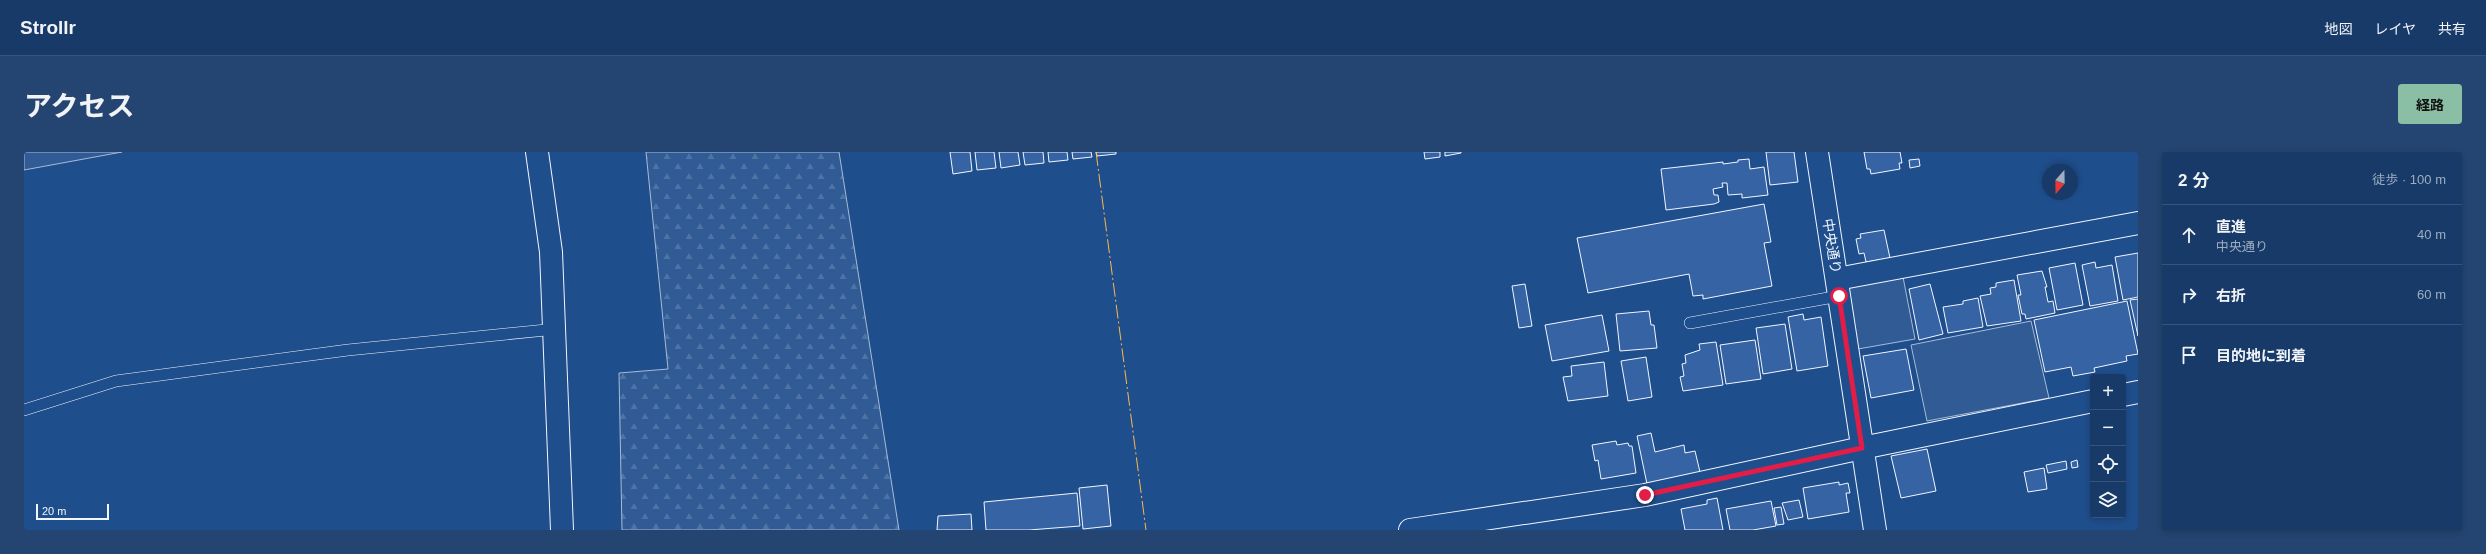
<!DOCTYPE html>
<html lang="ja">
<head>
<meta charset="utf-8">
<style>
	body { margin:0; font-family:Arial,"Noto Sans JP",sans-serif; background:#244571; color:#f1f3f6 }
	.controls { position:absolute; right:12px; bottom:12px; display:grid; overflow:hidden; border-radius:4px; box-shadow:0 2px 6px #0003 }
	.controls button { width:36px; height:36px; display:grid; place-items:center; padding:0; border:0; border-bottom:1px solid #36547d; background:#173a69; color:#f1f3f6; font:20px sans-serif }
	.compass { position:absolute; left:2018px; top:12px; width:36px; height:36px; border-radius:50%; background:#173a69; box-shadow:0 2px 6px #0003; rotate:200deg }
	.scale { position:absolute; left:12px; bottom:10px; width:73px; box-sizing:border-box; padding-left:4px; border:2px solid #f2f6ff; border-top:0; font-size:11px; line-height:14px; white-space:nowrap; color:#f2f6ff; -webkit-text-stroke:3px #1f4e8c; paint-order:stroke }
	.stop { position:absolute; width:12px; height:12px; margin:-9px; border:3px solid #e11d48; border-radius:50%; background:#fff }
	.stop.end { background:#e11d48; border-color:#fff; box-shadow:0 1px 4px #0008 }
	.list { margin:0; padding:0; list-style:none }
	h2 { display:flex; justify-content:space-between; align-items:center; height:52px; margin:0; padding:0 16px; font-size:17px }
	h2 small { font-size:13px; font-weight:400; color:#9eadc0 }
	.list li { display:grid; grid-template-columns:26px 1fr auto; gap:12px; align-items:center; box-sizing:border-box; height:60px; padding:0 16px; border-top:1px solid #36547d }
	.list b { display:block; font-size:15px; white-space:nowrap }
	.list p { margin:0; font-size:13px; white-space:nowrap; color:#9eadc0 }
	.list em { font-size:13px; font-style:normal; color:#9eadc0 }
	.icon { flex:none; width:22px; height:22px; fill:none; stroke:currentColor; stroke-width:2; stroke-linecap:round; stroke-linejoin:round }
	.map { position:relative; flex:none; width:2114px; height:378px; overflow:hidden; border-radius:4px }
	header { display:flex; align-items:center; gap:24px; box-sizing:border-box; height:56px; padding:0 20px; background:#173a69; border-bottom:1px solid #36547d }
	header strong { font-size:19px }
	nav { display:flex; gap:22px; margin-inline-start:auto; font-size:14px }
	.intro { display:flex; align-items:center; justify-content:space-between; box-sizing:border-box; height:96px; padding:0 24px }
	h1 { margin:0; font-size:28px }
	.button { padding:10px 18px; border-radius:4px; background:#8abfa5; color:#111; font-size:14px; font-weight:700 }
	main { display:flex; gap:24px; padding:0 24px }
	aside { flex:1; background:#173a69; border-radius:4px; box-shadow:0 2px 6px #0003 }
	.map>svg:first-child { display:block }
	.forest { fill:url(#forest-firs); stroke:#a8bbd7 }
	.built { fill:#305b95; stroke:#a8bbd7 }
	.building { fill:#3563a3; stroke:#f2f6ff }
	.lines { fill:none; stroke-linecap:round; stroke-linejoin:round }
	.service-casing { stroke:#f2f6ff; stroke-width:12 }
	.minor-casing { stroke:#f2f6ff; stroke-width:24 }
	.tertiary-casing { stroke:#f2f6ff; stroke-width:24 }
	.service { stroke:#1f4e8c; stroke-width:11 }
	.minor { stroke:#1f4e8c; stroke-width:22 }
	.tertiary { stroke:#1f4e8c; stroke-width:22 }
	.power { stroke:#ffb74d; stroke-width:1; stroke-dasharray:14 3 2 3; stroke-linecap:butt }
	.route { stroke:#e11d48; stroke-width:5 }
	.labels { text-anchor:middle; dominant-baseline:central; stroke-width:3; stroke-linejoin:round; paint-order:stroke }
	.street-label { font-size:14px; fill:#f2f6ff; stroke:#1f4e8c }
</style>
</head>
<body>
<header>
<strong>Strollr</strong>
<nav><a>地図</a><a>レイヤ</a><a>共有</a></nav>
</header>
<div class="intro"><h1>アクセス</h1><a class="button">経路</a></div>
<main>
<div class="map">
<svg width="2114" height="378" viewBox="0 0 2114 378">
	<defs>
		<pattern id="forest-firs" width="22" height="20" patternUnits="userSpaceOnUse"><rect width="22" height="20" fill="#305b95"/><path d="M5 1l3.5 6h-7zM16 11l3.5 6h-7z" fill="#4e73a5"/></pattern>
	</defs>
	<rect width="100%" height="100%" fill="#1f4e8c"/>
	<path class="forest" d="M622,0H815L875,378H598L595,221L644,217Z"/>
	<path class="built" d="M0,0H98L0,18Z
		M1879,125L1891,187L1834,197L1824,135Z
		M2007,169L2025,246L1903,269L1887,193Z"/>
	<path class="building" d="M926,0H946L948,19L929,22Z
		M951,0H970L972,16L953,18Z
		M975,0H994L996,13L977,16Z
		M999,0H1019L1020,11L1001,13Z
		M1024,0H1043L1044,8L1025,10Z
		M1048,0H1067L1068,5L1049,7Z
		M1072,0H1092V2L1073,4Z
		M1400,0H1416V5L1401,7Z
		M1421,0H1437V1L1421,4Z
		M1742,0H1770L1774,30L1746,33Z
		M1840,0H1876L1878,11H1875L1876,17L1847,22L1846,17H1843Z
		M1725,7L1726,17L1740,15L1744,43L1718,46V42L1704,43L1703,31H1698L1699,35L1689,37L1690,43H1694L1695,50L1690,52L1642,58L1637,17L1699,10V12L1714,10V8Z
		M1895,7L1896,14L1886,16L1885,8Z
		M1740,52L1747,90L1740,91L1748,134L1679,147V143L1669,144L1665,122L1564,141L1553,86Z
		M1860,78L1866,106L1842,110L1840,101L1835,102L1832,87L1837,86L1836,82Z
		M2114,101V145L2099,148L2091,105Z
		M2071,110L2072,116L2088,113L2094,149L2066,154L2058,113Z
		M2051,111L2059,153L2033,158L2025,116Z
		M2018,119L2023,135H2021L2024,150L2029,149L2031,161L2002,167L2001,162H1998L1994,143H1997L1993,123Z
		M1990,128L1997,169L1963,174L1956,144L1967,142L1966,136L1972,135V131Z
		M1501,132L1508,174L1495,176L1488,134Z
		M1906,132L1919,182L1895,188L1885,137Z
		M1954,146L1959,175L1924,181L1919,155L1939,152V149Z
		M2114,147V184L2106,148Z
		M2103,149L2114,202L2102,204L2103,209L2070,216L2071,220L2049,224L2047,215L2021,220L2010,168Z
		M1625,159L1627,173H1630L1633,196L1596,199L1592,162Z
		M1779,162L1780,168L1797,165L1804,214L1773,219L1764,165Z
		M1578,163L1585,199L1528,209L1521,173Z
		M1761,172L1768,217L1739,222L1732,176Z
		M1731,188L1737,227L1702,232L1696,193Z
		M1692,190L1699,233L1659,239L1656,225L1660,224L1658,212L1662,211L1661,203L1676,198L1675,192Z
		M1882,197L1890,238L1847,246L1839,204Z
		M1622,205L1628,245L1604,249L1597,209Z
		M1580,210L1584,244L1544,249L1539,225L1548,224L1547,214Z
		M1627,281L1631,300L1660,293L1661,301L1671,299L1676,320L1623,332L1613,284Z
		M1592,289L1593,293L1604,291L1605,294H1608L1612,321L1577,327L1574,308L1571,309L1568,293Z
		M1903,297L1912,339L1877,346L1867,304Z
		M2053,308L2054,315L2048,316L2047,310Z
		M2042,309L2043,317L2024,321L2022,313Z
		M2020,316L2023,337L2004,340L2000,320Z
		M1815,330V333L1824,331L1826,341H1822L1825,360L1784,367L1779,336Z
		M1083,333L1087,374L1059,377L1055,336Z
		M1053,341L1056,374L1005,378H962L960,350Z
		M1693,346L1699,378H1661L1657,357L1683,352V348Z
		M1775,348L1779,365L1764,368L1758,351Z
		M1747,349L1752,374L1729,378H1706L1702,357Z
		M1757,355L1760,372L1753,373L1750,356Z
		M947,362L948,378H913L914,364Z"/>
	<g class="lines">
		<g class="service-casing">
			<path id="service" d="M1666,171L1815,144
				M0,258L92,229L324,198L532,177"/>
		</g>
		<g class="minor-casing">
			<path id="minor" d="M1813,127L2114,71
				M1386,378L1621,343L1838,296"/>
		</g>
		<g class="tertiary-casing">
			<path id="tertiary" d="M513,0L527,100L538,378
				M1793,0L1851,378
				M2099,243L2114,240
				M1838,296L2069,249"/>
		</g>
		<use href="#service" class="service"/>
		<use href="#minor" class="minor"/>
		<use href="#tertiary" class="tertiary"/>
		<path class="power" d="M1072,0L1122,378"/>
	</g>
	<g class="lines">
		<path class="route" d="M1621,343L1838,296L1815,144"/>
	</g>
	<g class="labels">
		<g class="street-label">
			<text transform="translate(1808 94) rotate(81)">中央通り</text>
		</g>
	</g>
</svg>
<div class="controls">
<button>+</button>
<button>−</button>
<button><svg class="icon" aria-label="locate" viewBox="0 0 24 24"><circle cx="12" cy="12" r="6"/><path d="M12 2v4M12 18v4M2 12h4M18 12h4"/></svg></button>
<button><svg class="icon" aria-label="layers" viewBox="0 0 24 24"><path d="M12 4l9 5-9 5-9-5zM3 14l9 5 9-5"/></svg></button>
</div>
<svg class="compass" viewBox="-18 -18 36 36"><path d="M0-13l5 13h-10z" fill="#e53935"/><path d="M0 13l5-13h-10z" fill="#9eadc0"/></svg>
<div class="scale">20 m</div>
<div class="stop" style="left:1815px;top:144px"></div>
<div class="stop end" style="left:1621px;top:343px"></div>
</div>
<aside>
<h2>2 分<small>徒歩 · 100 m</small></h2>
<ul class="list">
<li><svg class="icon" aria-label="ahead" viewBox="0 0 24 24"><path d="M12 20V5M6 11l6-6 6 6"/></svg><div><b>直進</b><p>中央通り</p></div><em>40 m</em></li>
<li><svg class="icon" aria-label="right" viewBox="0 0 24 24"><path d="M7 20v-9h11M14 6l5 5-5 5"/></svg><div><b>右折</b></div><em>60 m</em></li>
<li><svg class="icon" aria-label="arrive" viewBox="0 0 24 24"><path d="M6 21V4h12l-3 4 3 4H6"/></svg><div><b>目的地に到着</b></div></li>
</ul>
</aside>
</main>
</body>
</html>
